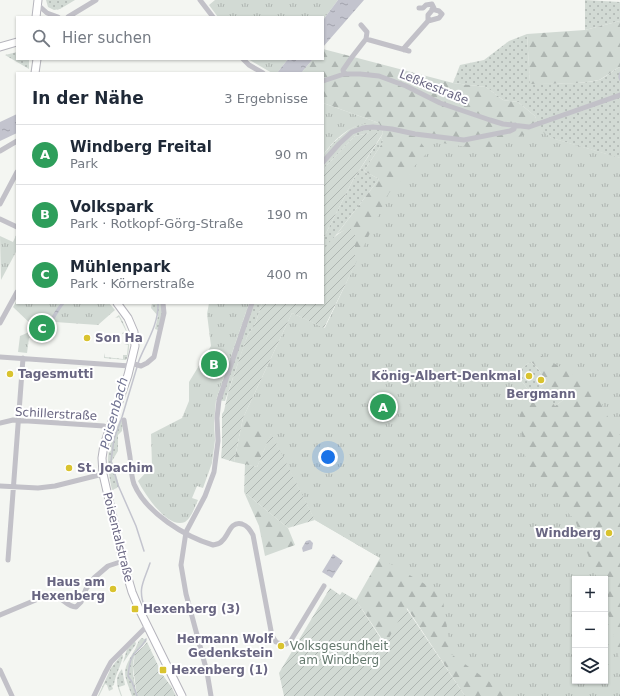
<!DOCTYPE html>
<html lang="de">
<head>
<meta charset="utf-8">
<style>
	body { margin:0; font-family:"DejaVu Sans",sans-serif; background:#f6f6f7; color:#1f2937 }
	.controls { position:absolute; right:12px; bottom:12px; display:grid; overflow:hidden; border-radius:0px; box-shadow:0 1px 3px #0004 }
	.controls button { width:36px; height:36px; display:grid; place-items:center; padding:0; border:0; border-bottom:1px solid #e0e1e3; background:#fff; color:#1f2937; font:20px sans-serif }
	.you { position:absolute; left:328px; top:457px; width:14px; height:14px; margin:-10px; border:3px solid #fff; border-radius:50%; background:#1a73e8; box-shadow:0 0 0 6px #1a73e833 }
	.badge { display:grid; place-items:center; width:26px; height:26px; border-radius:50%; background:#736e33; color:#fff; font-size:13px; font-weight:700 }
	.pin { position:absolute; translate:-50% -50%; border:2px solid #fff; box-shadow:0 1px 4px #0006 }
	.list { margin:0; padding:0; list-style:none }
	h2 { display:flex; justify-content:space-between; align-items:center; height:52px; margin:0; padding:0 16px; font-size:17px }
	h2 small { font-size:13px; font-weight:400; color:#747a83 }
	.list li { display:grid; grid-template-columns:26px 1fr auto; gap:12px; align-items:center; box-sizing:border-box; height:60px; padding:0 16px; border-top:1px solid #e0e1e3 }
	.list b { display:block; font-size:15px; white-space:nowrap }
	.list p { margin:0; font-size:13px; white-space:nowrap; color:#747a83 }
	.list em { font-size:13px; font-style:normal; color:#747a83 }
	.icon { flex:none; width:22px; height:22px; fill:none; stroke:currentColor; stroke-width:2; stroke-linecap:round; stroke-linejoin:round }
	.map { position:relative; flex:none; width:620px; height:696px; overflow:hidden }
	.search { position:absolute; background:#fff; box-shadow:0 1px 3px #0004; left:16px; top:16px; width:308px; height:44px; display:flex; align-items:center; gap:10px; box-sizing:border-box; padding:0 14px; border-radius:0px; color:#747a83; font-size:15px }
	.panel { position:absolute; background:#fff; box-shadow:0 1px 3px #0004; left:16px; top:72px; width:308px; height:232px; border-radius:0px }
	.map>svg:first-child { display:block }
	.grass { fill:url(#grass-dots) }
	.forest { fill:url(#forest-firs); fill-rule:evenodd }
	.park { fill:url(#park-tufts) }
	.garden { fill:url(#garden-furrows) }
	.water { fill:url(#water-ripples) }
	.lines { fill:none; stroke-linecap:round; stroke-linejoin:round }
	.stream { stroke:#c3c4ce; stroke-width:1.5 }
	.major-casing { stroke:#b5b4bc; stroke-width:9 }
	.minor { stroke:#c2c1c8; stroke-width:5 }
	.major { stroke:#fff; stroke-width:7 }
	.poi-dot { fill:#d9c32f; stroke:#fff; stroke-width:1.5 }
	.labels { text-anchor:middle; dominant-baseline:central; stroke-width:4; stroke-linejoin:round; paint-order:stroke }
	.street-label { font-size:12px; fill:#696682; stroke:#fff }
	.poi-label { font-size:12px; font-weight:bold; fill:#696682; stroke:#fff; text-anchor:start }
	.park-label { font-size:12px; fill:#65796e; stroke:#fff }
	.water-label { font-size:13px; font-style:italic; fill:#717493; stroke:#fff }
</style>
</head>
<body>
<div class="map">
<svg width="620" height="696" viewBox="0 0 620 696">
	<defs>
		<pattern id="grass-dots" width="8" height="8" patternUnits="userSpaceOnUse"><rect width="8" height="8" fill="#d2dad4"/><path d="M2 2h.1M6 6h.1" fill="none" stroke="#aeb5b1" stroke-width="1.8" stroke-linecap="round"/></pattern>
		<pattern id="forest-firs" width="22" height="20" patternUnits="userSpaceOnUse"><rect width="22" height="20" fill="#d2dad4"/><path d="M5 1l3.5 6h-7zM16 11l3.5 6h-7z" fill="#aeb5b1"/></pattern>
		<pattern id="park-tufts" width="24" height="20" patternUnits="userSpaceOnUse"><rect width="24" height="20" fill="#d2dad4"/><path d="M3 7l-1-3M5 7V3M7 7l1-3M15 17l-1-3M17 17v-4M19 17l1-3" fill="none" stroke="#aeb5b1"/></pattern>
		<pattern id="garden-furrows" width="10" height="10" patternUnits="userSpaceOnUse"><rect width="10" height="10" fill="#d2dad4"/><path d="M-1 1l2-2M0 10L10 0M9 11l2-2" fill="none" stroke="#aeb5b1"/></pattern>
		<pattern id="water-ripples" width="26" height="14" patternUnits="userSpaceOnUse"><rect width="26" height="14" fill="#c3c4ce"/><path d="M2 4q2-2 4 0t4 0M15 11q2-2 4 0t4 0" fill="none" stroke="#a2a3ad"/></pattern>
	</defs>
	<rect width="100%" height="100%" fill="#f4f6f2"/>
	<path class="grass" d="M46,0H75L60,9L54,10L48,7Z
		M585,0L620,2V21L585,30Z
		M527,34L530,83C551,83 579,85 599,80C603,79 615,69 620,67V158L551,138L539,129L535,116L518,102L503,100L486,87L453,83L460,65L484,60L509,41Z
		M17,52V59H29V69L5,55Z
		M369,122L379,123L383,133H369L355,136L326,166L323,172V155L333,143L350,129L358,125Z
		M381,137L383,142L364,171L379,179L323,252V239L353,180Z
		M152,303H162L163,314L158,330L155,329L158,316L151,308Z
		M249,303H262L256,322L247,337L225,401L216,400Z
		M119,315C127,328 132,343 127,358L126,360L104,358V353L105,357L123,359V355H127L128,345L124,344L128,343L126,333L122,334V333L126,331L119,317L115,318Z
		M530,362C537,365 548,380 542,387C540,390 533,390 529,391L516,373L518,371Z
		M561,391L566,398L555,406L549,399Z
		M120,420L123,421L122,431L118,435V451L112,461L119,485L117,488L112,490C105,456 107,451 120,420Z
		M142,638L147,640C144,646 137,649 135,655C130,667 135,683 137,696H132C124,673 121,673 134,651C137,647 137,641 142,638Z
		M135,641L136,644L123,663L127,649Z
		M122,654L123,656C121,666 115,675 114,685L112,686L113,689L109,691L107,685L105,684L99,696H98L111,668Z
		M122,669L125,685L119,687L122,696H121C117,686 114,678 122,669Z"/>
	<path class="forest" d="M620,21V67C615,69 602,79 599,80C578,85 551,83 530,84L527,34L585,30Z
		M323,49L453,83L486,87L503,100L518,102L535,116L540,129L551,138L620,158V696H465L407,608L386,645L356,600L380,558L315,520L271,434L257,467L234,462L243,418L325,328L355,265L349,228L337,234L379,179L364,171L383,142L381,137L383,133L379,123L323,103V73H301L313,59H323ZM530,362C537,364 547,379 542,387C540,390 533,390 529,391L516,373L518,371ZM561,391L566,398L555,406L550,399ZM575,579H605V681H575Z
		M244,492L288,528L295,545L265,556L259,526Z"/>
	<path class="park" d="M215,0H338L323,20V17H218L209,5Z
		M248,59H288L277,73H272Z
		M323,103L379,123C354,121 337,136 323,155Z
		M539,129L551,138L620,158V435L611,424L598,395L576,376L536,353L514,371L525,458L535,478L575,520L597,579H575V681H605V600L620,663V696H505V693L451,654L442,594L315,520L271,433L243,418L292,313L325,328L389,193L428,152L418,139L485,150Z
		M17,233V250L1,280L0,236L13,242Z
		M16,302L17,303H109L115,310L98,325L55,322L48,330L29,338L27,353L18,352L20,336L36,329L13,307Z
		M209,303H249L216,400L214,423L215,440L212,463L203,488L197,486L192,498L198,500C195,507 191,518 185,522C168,530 144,493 138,481L152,466L151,434L182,418L189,401V382L211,346L207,314Z"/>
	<path class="garden" d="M369,133H383L353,180L323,239V172L326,166L355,136Z
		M349,227L355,233V265L324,328L292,313L243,418L234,462L221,458L222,447V414L224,411L228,393L242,351L247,337L256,322L262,303H323C323,294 321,256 324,250C329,240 339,233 349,227Z
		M271,433L315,520L288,528L244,492L245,464L257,467Z
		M330,588L340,595L342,592L356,600L385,645L406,608L465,696H284L279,673Z
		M147,642L162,674L170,685L171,686L176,696H137L133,667L135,654L144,646Z"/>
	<path class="water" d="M338,0H364L323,47V20Z
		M288,59H313L301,73H277Z
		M17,114V133L0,141V122Z
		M61,303H65C56,313 53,327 42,333L39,329C50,324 53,312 61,303Z
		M310,540L313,543L312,549L303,552L302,548L306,541Z
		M333,554L343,561L332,578L322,572Z"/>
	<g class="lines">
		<path class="stream" d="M620,73L619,77L620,80
			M138,363C145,344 159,325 158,303
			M137,367L122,417L114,439L111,461L118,485L136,526L144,551
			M145,608C137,588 144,582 150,563
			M137,696L132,682L128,676C129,669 129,660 134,654C138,649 143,646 146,639"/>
		<g class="major-casing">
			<path id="major" d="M36,17L38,0
				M0,47L17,42
				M35,73L37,59
				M117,303L128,318L134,332L135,346L128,375L104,445L102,458L103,474L123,561L132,592L140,611L182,696"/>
		</g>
		<path class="minor" d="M200,0L213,17
			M37,4L47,13L58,17
			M68,17L96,0
			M428,21L439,18L442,14L439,11L432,9
			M361,25L367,32L366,39
			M404,50L405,47L428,21V15L434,8L432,4L426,5L423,8H419
			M243,59L249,65L263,73
			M344,74L343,70L352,57L366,39L409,51
			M323,81L344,74H360L379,76L406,86L440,103L490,120L503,124L529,127L620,95
			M0,151L17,141
			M323,162L339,144L352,132L363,128L373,127L392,129L415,134L464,140L510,131L514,129L515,125
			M0,204L17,172
			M0,219L17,227
			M0,323L17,292
			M0,357L130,366
			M131,363L141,366L147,363L154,357L164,313L163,303
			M124,420C126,432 128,445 130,457C131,466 131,476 134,484C146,513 186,537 213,545C217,544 220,544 222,541C229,535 230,521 242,524C248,526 250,530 253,535L272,636L276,642L284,645L290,642L324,586
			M0,423L13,420L104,426L110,428
			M0,486L38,488L55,486L103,474
			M8,560L23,358
			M0,615L50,594C61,595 66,607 76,607L81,602L86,589L94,578L108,566L123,561
			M0,670L12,696
			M94,696L105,673L111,662L145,628L148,627
			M211,696L207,672L186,594L181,565L186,532L205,496L214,472L218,441L217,418L219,400L252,303"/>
		<use href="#major" class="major"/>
	</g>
	<g class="poi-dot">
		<circle cx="87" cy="338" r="4"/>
		<circle cx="10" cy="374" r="4"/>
		<circle cx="529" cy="376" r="4"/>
		<circle cx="541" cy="380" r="4"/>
		<circle cx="69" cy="468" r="4"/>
		<circle cx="609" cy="533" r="4"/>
		<circle cx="113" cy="589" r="4"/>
		<rect x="131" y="605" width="8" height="8" rx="2"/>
		<circle cx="281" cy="646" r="4"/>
		<rect x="159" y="666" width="8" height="8" rx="2"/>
	</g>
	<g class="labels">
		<g class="street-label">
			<text transform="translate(434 87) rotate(22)">Leßkestraße</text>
			<text transform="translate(56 414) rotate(3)">Schillerstraße</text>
			<text transform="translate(118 537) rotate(76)">Poisentalstraße</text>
		</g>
		<g class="poi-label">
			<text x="95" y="338">Son Ha</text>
			<text x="18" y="374">Tagesmutti</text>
			<text x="521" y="376" text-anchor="end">König-Albert-Denkmal</text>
			<text x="541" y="394" text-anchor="middle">Bergmann</text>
			<text x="77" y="468">St. Joachim</text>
			<text x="601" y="533" text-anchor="end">Windberg</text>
			<text x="105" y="582" text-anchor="end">Haus am<tspan x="105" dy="14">Hexenberg</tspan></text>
			<text x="143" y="609">Hexenberg (3)</text>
			<text x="273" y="639" text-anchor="end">Hermann Wolf<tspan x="273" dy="14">Gedenkstein</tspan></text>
			<text x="171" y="670">Hexenberg (1)</text>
		</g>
		<g class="park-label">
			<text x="339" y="646">Volksgesundheit<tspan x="339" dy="14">am Windberg</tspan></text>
		</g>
		<g class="water-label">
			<text transform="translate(114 413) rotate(-75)">Poisenbach</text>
		</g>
	</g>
</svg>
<div class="controls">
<button>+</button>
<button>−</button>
<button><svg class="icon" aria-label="layers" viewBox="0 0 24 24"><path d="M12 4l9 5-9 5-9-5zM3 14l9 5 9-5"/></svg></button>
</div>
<div class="you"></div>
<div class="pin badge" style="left:383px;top:407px;background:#2e9e5b">A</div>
<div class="pin badge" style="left:214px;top:364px;background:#2e9e5b">B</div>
<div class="pin badge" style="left:42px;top:328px;background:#2e9e5b">C</div>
<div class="search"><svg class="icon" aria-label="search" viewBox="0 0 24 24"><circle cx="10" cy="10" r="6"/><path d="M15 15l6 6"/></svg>Hier suchen</div>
<section class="panel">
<h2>In der Nähe<small>3 Ergebnisse</small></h2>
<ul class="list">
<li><span class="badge" style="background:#2e9e5b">A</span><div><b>Windberg Freital</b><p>Park</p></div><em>90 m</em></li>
<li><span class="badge" style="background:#2e9e5b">B</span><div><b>Volkspark</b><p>Park · Rotkopf-Görg-Straße</p></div><em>190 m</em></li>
<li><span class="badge" style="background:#2e9e5b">C</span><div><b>Mühlenpark</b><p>Park · Körnerstraße</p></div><em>400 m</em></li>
</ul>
</section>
</div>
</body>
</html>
